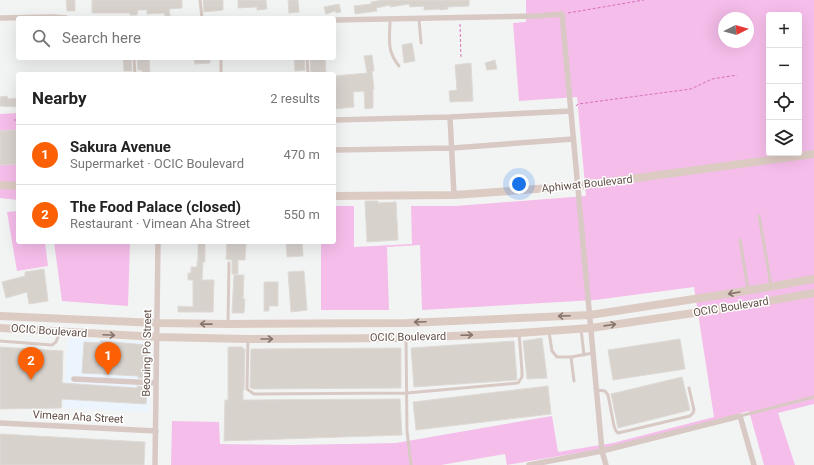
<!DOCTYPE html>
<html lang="en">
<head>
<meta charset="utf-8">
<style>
	body { margin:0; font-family:Roboto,sans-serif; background:#f6f6f6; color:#222 }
	.controls { position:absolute; right:12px; top:12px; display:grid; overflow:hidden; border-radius:4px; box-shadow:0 4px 16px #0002 }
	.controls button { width:36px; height:36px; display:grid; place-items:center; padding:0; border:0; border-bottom:1px solid #e0e0e0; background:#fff; color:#222; font:20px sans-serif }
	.compass { position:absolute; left:718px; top:12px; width:36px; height:36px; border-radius:50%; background:#fff; box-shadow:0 4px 16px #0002; rotate:84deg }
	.you { position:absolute; left:519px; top:184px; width:14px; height:14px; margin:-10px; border:3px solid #fff; border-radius:50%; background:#1a73e8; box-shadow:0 0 0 6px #1a73e833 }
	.badge { display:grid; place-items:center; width:26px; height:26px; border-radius:50%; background:#fc6004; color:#fff; font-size:13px; font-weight:700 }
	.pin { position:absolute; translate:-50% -33px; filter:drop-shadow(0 1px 2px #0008) }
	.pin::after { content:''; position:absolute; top:21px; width:14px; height:12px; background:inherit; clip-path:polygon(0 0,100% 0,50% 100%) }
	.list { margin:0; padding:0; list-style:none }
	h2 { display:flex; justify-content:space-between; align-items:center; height:52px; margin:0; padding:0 16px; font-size:17px }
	h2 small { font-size:13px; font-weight:400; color:#767676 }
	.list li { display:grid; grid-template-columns:26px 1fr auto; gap:12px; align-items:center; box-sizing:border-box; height:60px; padding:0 16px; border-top:1px solid #e0e0e0 }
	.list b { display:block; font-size:15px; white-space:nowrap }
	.list p { margin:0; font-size:13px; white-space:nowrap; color:#767676 }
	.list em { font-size:13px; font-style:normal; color:#767676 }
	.icon { flex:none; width:22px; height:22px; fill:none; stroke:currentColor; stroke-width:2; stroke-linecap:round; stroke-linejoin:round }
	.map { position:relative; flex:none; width:814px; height:465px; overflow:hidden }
	.search { position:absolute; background:#fff; box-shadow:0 4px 16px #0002; left:16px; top:16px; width:320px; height:44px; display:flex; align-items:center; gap:10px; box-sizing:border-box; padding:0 14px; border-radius:4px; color:#767676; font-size:15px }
	.panel { position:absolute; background:#fff; box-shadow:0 4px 16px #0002; left:16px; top:72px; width:320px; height:172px; border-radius:4px }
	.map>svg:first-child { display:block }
	.commercial { fill:#ecf5fe }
	.green { fill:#f5bdea; fill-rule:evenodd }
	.building { fill:#d8d2cd; stroke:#dedad5 }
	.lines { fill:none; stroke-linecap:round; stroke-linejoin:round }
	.path { stroke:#d870b7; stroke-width:1; stroke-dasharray:3 2; stroke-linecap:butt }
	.lane { stroke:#d8c9c4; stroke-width:3 }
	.street { stroke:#d8c9c4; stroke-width:5.5 }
	.secondary { stroke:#dccbc3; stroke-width:8 }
	.oneway { stroke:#87746c }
	.labels { text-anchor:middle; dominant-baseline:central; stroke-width:3; stroke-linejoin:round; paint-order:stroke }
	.street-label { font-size:11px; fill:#624f47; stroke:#fff }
</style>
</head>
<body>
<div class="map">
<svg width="814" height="465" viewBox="0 0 814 465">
	<rect width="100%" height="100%" fill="#f2f4f4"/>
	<path class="commercial" d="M68,338L151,342L149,412L63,408Z"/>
	<path class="green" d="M526,0H814V404L778,413L795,465H764L749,411L613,447L507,465L505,454L441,465H171L172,421L219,422L220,444L293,445L396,443L552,416L558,452L613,443L714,417L694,287L595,300L422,310L420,245L387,247L389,310H321V244L130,243L128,306L62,301L54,242H334V206H354V247L412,244L411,206H455L586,196L577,97L519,101L513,23L526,22ZM769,15H799V153H769ZM724,18H748V42H724Z
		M18,113V200L0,198V114Z
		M18,211V242H45L48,266L17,271L7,212Z"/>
	<path class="building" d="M66,0H75V11H67Z
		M92,0H182V8L169,9L170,16H165L164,13L147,14V10H138L137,15H130V13H92Z
		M203,0H223V10L204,12Z
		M238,0H266L267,9L257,10V7L238,8Z
		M288,0H298L299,12L289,13Z
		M382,0H469V6L447,7L448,9L440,10V9L424,10V6L410,7L409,4L390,7V5L376,8L377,11L355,14L354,6L371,4V2Z
		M339,4L341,12L336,13L335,11L326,14L324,7Z
		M412,43L415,61L404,63L402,45Z
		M372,55L374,71H372L374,89H373V108L365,109L364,91L353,92L354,107L334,109V76L367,73L364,56Z
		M123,58H131L132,71H124Z
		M137,58H149L150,74H142V70H138Z
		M194,58H210V63L195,64Z
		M294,58H304L305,70L295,71Z
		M310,58H325L326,74H311Z
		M495,60L497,69L487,70L485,63Z
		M471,63L473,101L450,102L449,91L457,90L455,65Z
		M7,96L8,99L18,98V107L0,106V97Z
		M18,130V164L0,165V131Z
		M365,201H378V203L396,202L398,240L367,242Z
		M198,242H205V262H203L202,280H214L213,312H178V306L193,307V280H188V273H191V267H197V261H198Z
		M302,242L303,256L287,257L286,243Z
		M227,243L246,244L245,260H238V274H232V260L226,259Z
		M44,269L48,301L29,304L27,292L6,298L2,282L25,276V272Z
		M304,271L307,310L291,312L288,272Z
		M234,275H244L243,299H245L244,313H232Z
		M264,282H278V306H269V311H264Z
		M542,338L547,378L527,379L523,341Z
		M680,339L685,369L613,380L608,350Z
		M100,341L147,345V378H138V376L82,373L84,342L101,343Z
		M514,341L517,380L414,387L411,348Z
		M0,347L63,351L62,383L137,388V386L147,387L146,404L62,399L61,408L0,409Z
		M228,347H243V349H245L244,390H243V400L400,399L402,435L224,441L225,400H228Z
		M401,348V388L253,389L250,387L251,349Z
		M682,377L690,410L618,428L611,394Z
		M548,386L551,414L416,430L413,402Z
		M0,434L145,442L144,465H0Z"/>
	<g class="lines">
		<path class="path" d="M568,13L644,0
			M460,24L461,58
			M576,106L578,104L691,89L712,79L737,75
			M14,120H18"/>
		<path class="lane" d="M200,0L202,18
			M390,19C390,39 386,50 399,66
			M419,19L421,43
			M134,58L135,74
			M307,58L308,74
			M221,74V58
			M759,216L771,285
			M740,240L748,289
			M228,323L229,263
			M581,329L584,355
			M549,332L552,351L557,357H571
			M248,339L247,389L254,394L407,393L518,383L522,377V371L519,333
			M406,339L407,431L411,465
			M0,341L52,345L56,342L60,332
			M574,381L571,357L593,353
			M597,390L605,391L608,395L614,426L616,431L618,433L690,416L693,413L694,410L689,388
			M740,416L814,397"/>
		<path class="street" d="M0,18L53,17L66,18
			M334,20L537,16L562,14L602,451L606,465
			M450,117L454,195
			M334,120L450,117L571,111
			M334,150L452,148L573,139
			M74,379L156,383
			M0,423L156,431
			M155,465L158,242
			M529,465L602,451L740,416L754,465"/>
		<path class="secondary" d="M0,185L18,186
			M334,196L454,195L578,186L814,154
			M0,316L157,323L228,324L407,323L590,315L733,293L814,279
			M0,328L157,337L248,339L406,338L519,333L591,328L735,307L814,293"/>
	</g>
	<defs><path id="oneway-shaft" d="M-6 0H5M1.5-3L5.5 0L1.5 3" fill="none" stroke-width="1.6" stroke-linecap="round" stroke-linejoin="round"/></defs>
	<g class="oneway">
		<use href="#oneway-shaft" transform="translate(734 293) rotate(170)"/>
		<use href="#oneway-shaft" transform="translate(564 316) rotate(178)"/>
		<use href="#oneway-shaft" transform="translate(420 322) rotate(178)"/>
		<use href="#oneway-shaft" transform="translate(206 324) rotate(-179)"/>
		<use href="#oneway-shaft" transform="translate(610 325) rotate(-8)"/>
		<use href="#oneway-shaft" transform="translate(109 335) rotate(3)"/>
		<use href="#oneway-shaft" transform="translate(467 335) rotate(-2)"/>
		<use href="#oneway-shaft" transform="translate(267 339)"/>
	</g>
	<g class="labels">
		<g class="street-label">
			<text transform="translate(587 184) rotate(-6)">Aphiwat Boulevard</text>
			<text transform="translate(731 307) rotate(-9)">OCIC Boulevard</text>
			<text transform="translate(49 331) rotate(4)">OCIC Boulevard</text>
			<text transform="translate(408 337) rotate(-1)">OCIC Boulevard</text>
			<text transform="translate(147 353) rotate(-89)">Beouing Po Street</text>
			<text transform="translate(78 417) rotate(3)">Vimean Aha Street</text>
		</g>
	</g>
</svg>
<div class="controls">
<button>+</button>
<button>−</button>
<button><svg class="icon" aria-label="locate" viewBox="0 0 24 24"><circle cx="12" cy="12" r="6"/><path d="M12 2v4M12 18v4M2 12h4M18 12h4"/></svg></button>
<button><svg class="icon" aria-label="layers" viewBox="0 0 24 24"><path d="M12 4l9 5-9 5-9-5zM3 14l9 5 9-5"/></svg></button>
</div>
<svg class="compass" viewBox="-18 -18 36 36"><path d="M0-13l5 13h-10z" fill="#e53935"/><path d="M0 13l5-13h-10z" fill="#767676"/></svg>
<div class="you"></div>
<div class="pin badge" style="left:108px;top:375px">1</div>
<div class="pin badge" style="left:31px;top:380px">2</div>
<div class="search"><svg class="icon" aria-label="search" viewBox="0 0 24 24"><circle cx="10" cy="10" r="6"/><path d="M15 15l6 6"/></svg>Search here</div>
<section class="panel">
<h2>Nearby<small>2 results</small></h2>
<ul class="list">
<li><span class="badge">1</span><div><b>Sakura Avenue</b><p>Supermarket · OCIC Boulevard</p></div><em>470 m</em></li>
<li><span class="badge">2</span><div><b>The Food Palace (closed)</b><p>Restaurant · Vimean Aha Street</p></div><em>550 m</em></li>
</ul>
</section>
</div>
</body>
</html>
